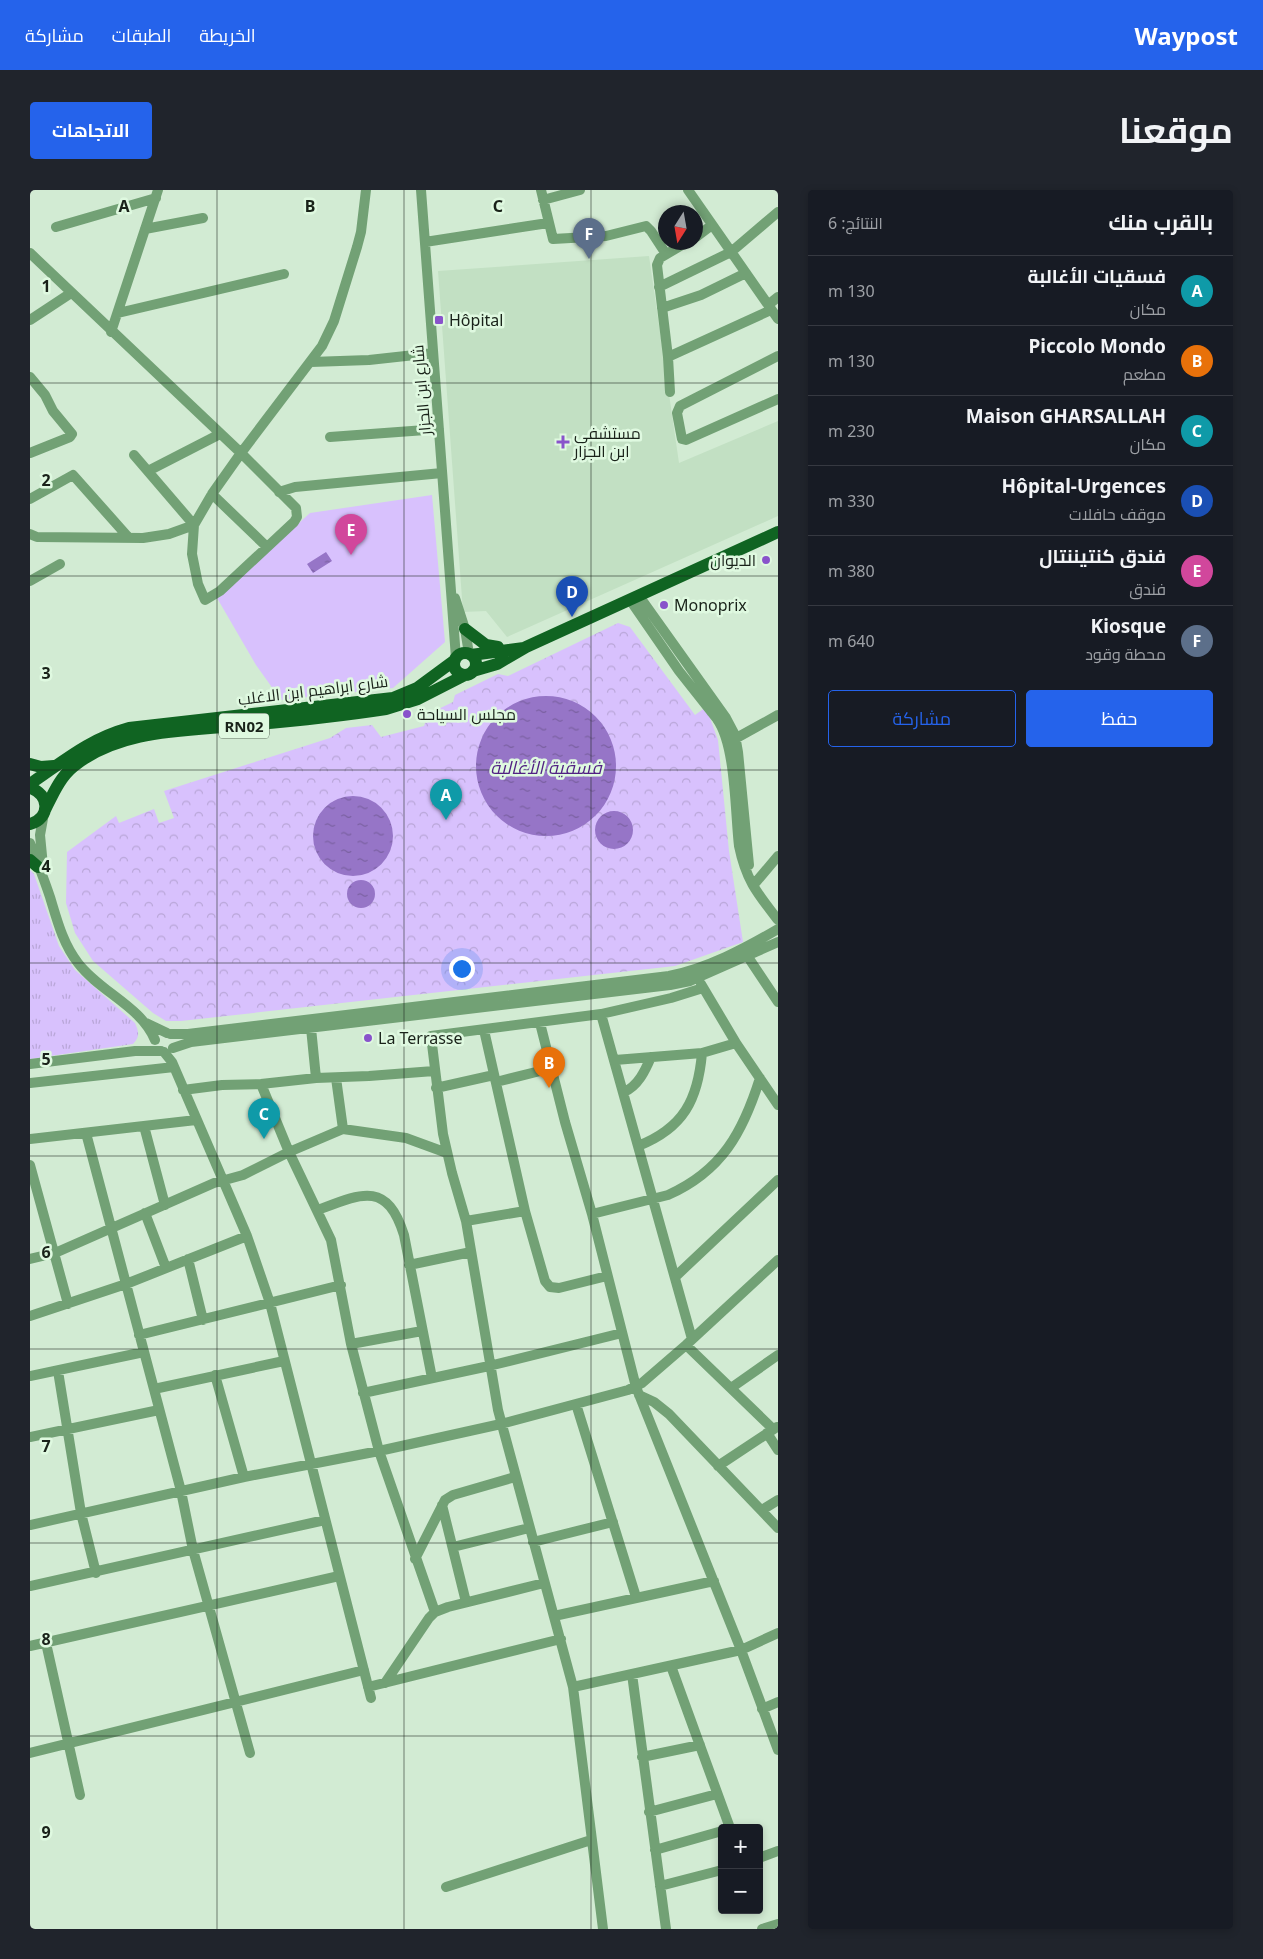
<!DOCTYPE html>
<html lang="ar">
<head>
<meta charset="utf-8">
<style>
	body { margin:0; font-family:"Noto Sans",Cairo,sans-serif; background:#20242c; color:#f1f3f6; direction:rtl }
	.controls { position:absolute; right:15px; bottom:15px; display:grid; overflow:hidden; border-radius:5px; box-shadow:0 2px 8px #0003 }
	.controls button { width:45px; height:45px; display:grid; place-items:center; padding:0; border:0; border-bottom:1px solid #363941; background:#171b24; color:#f1f3f6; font:25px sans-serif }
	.compass { position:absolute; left:628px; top:15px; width:45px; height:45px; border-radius:50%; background:#171b24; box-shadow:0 2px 8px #0003; rotate:191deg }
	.you { position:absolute; left:431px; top:778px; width:18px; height:18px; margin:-12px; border:4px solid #fff; border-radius:50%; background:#1a73e8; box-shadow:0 0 0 8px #1a73e833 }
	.badge { display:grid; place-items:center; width:32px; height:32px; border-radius:50%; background:#2563eb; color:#fff; font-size:16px; font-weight:700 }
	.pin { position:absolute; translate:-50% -41px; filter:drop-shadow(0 1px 2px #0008) }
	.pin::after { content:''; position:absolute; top:26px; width:18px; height:15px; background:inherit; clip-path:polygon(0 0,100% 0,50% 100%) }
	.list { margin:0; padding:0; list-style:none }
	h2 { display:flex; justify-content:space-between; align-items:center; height:65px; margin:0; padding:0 20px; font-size:21px }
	h2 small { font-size:16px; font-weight:400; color:#9ea1a6 }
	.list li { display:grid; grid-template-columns:32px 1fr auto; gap:15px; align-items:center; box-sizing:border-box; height:70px; padding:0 20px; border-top:1px solid #363941 }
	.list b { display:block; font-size:19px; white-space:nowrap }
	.list p { margin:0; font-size:16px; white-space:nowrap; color:#9ea1a6 }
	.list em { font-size:16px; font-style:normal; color:#9ea1a6 }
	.actions { display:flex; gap:10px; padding:15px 20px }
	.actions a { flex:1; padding:11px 0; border:1px solid #2563eb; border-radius:5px; text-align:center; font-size:18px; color:#2563eb }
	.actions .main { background:#2563eb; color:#fff }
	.map { position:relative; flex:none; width:748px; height:1739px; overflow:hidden; direction:ltr; border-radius:5px }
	header { display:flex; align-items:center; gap:30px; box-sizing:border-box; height:70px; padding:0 25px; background:#2563eb; color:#fff }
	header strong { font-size:24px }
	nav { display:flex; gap:28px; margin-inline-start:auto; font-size:18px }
	.intro { display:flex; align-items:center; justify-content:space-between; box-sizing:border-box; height:120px; padding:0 30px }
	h1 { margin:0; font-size:35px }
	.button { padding:12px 22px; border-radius:5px; background:#2563eb; color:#fff; font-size:18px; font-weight:700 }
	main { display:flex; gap:30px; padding:0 30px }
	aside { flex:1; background:#171b24; border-radius:5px; box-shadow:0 2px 8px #0003 }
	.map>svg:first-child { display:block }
	.built { fill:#c2e0c3 }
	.grass { fill:url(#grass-tufts) }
	.park { fill:url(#park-crowns) }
	.garden { fill:#d8c1fd }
	.water { fill:url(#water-ripples) }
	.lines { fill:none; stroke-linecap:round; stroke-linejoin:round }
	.minor { stroke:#72a175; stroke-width:10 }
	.major { stroke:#106422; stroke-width:12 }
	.grid { fill:none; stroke:#192219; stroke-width:1; stroke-opacity:0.55 }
	.poi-dot { fill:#8953cb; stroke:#dff9e0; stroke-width:2 }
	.labels { text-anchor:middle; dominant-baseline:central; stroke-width:5; stroke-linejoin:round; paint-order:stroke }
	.shield { fill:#dff9e0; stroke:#546255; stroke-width:1 }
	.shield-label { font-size:15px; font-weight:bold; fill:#192219 }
	.poi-label { font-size:16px; fill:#192219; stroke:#dff9e0; text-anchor:start }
	.street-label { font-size:16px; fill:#192219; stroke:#dff9e0 }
	.water-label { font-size:18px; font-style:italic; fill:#512183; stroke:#dff9e0 }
	.grid-label { font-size:16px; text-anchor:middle; font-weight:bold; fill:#192219; stroke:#dff9e0; stroke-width:5; stroke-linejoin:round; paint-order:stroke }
</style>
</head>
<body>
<header>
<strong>Waypost</strong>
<nav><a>الخريطة</a><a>الطبقات</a><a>مشاركة</a></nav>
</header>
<div class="intro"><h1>موقعنا</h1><a class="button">الاتجاهات</a></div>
<main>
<aside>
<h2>بالقرب منك<small>النتائج: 6</small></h2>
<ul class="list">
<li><span class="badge" style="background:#0f9aa8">A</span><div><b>فسقيات الأغالبة</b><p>مكان</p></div><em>130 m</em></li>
<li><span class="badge" style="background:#e8710a">B</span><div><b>Piccolo Mondo</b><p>مطعم</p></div><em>130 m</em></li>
<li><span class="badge" style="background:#0f9aa8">C</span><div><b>Maison GHARSALLAH</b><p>مكان</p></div><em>230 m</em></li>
<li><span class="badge" style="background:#1a4fb4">D</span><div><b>Hôpital-Urgences</b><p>موقف حافلات</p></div><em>330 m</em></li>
<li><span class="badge" style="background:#d1479c">E</span><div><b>فندق كنتيننتال</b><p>فندق</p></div><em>380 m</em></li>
<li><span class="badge" style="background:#5c6f8a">F</span><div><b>Kiosque</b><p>محطة وقود</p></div><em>640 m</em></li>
</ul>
<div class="actions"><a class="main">حفظ</a><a>مشاركة</a></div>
</aside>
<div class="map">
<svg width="748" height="1739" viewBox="0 0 748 1739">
	<defs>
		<pattern id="grass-tufts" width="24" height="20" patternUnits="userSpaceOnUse" patternTransform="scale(1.25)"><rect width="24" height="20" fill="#d8c1fd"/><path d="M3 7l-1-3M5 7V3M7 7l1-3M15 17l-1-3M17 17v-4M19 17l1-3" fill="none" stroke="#b9a6d8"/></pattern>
		<pattern id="park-crowns" width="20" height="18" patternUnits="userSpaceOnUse" patternTransform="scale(1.25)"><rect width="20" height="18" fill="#d8c1fd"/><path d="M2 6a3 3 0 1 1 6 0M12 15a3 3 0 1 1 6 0" fill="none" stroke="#b9a6d8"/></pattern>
		<pattern id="water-ripples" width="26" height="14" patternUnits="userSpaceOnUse" patternTransform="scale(1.25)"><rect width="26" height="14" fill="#9675c7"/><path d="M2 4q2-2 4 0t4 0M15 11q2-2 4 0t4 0" fill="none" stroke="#7a60a1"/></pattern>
	</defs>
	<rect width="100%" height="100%" fill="#d2ebd3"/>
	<path class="built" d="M619,66L649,273L748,231V326L477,447L456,421L433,422L408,81Z"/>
	<path class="grass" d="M0,680L4,684L29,756L45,780L105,833C109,842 110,847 103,854L0,869Z"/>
	<path class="park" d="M588,433L600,437L665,525L676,517L688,550L699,661L713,752L645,776L151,831H136L123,823L63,771L45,743L36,713L37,662L86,626L89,633L124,619L129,633L144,628L134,601L300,548L316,538L342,535L351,547L394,536L398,524L423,512L425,505L468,484L478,486Z"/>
	<path class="garden" d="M402,305L415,452L363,498L251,510L226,475L187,408L280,323Z"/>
	<path class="water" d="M296,362L302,371L283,383L277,374Z
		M446 576a70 70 0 1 1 140 0a70 70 0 1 1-140 0Z
		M283 646a40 40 0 1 1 80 0a40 40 0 1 1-80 0Z
		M565 640a19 19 0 1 1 38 0a19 19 0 1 1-38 0Z
		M317 704a14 14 0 1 1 28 0a14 14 0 1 1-28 0Z"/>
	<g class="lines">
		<path class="minor" d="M391,0L426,468
			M511,0L523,49L576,46L616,36L621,41L636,64
			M658,0L748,129
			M513,10L550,0
			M26,37L126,8
			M115,39L173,28
			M666,47L682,35
			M395,52L518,33
			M0,63L211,263L266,318L267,327L264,332L190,401L175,410L168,394L162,364L164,335L182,304L211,263L292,156L304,131L327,57L331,42L336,0
			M629,97L701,62L748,22
			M738,115L748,107
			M632,118L671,105L716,83
			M88,123L254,84
			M0,130L41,103
			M81,142L128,0
			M748,166L650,216L647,223L652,249L656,250L748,209
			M638,167L741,120
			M281,172L339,170L403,163
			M0,187L15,205L23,221L42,244L40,247L0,263
			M640,202L638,167L627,75L630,68L657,52
			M300,247L409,239
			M104,265L164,335
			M118,281L190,244
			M249,302L265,297L412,283
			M182,304L237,357
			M0,309L43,285L99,348
			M0,344L7,347L113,348L139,344L164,335
			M0,391L30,374
			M609,406L696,528L705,545L708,562L719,675
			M425,408L435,439L439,464
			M600,410L649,481L687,529C706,555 705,622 709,656C716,690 727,703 748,730
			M701,551L748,525
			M0,653C7,671 14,689 20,707C27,730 33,754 48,773C70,802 111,816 125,850
			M13,676L10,645L14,623
			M726,692L748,666
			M718,767L748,812
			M671,794L706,853L748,915
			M571,824L662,1149
			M116,833L137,843
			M510,833L535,932L562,1024L606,1197L711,1460L748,1560
			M281,838L286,888
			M454,840L495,1021L515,1091L520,1097L529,1098L577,1086
			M140,844H158L639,786C678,778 714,759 748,739
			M143,858L161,852L640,795L660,791L748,752
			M134,862L142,872L217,1046L240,1113L341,1508
			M585,870L672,863L706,853
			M0,874L105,861H131
			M306,888L313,939
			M466,892L522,878
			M0,893L144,877
			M231,894L259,962L301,1050L321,1154L349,1261L405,1422
			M406,898L464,885
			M153,900L192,895L231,894L286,888L339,886L404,881
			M594,902C608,896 615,881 621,867
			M114,936L135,1015
			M56,943L151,1301L163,1360L220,1563
			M0,949L166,930
			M608,956C654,938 668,909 672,863
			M0,975L38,1114
			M288,1020C332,1003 357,991 374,1045L402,1188
			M115,1023L136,1078
			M562,1024L638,1005C692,981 713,942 730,888
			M436,1031L495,1021
			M0,1069L25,1063L184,993L213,985L259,962L313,939L376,948L417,963
			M158,1069L173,1130
			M379,1075L441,1062
			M645,1087L748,990
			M0,1126L96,1094L217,1046
			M109,1145L311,1095
			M321,1154L392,1141
			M656,1155L743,1239
			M28,1181L51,1323L66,1383
			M185,1185L214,1287
			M0,1186L114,1162
			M701,1198L748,1165
			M124,1199L254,1171
			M333,1203L459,1176L592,1143
			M609,1205L624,1212L639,1224L748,1338
			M546,1214L606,1407
			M737,1243L748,1260
			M0,1247L129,1220
			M688,1276L747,1237
			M412,1315L436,1412
			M732,1320L748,1310
			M0,1335L214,1287L349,1261L471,1234L598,1200L612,1193L656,1155L748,1070
			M503,1352L583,1332
			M423,1357L499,1338
			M385,1369L415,1310L423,1305L485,1287
			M0,1396L295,1330
			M524,1426L684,1391
			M16,1453L50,1605
			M0,1456L309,1386
			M641,1476L700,1638
			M602,1484L636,1739
			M355,1493L399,1428L405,1422L418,1417L514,1393
			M338,1497L531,1449
			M543,1497L711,1460L748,1443
			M732,1519L748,1512
			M0,1563L334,1480
			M612,1567L670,1555
			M619,1622L687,1604
			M625,1660L692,1641
			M729,1668L748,1661
			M630,1696L692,1680
			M416,1697L561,1650
			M573,1739L543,1497L468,1220L436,1031L422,983L413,944L401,846L571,824L641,808L673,798
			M732,1739L748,1734"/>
		<path class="major" d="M435,439L456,455L468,457
			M424 474a11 11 0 1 1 22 0a11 11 0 1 1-22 0Z
			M441,465L494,458
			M443,481L467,474L496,457L748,342
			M0,574L11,577L24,576
			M0,594C34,571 59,549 99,538L363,508L387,498L425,470
			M0,598C20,604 21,628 0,634
			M15,620C23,604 30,587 44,576C91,538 160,541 216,535C263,531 310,526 356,519L388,509L435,485
			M0,670L8,677"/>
	</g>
	<path class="grid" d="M187,0V1739M374,0V1739M561,0V1739M0,193H748M0,386H748M0,580H748M0,773H748M0,966H748M0,1159H748M0,1353H748M0,1546H748"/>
	<g class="poi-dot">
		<rect x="404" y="125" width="10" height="10" rx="2.5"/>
		<path d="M530.5 244.5h5v5h5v5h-5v5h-5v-5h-5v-5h5z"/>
		<circle cx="736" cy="370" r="5"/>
		<circle cx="634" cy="415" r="5"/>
		<circle cx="377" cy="524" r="5"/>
		<circle cx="338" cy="848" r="5"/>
	</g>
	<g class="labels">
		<rect class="shield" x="189" y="523.5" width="50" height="25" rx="4"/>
		<g class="shield-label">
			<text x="214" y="536">RN02</text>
		</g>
		<g class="poi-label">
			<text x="419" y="130">Hôpital</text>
			<text x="544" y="243">مستشفى<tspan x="544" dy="18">ابن الجزار</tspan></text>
			<text x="726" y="370" text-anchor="end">الديوان</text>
			<text x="644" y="415">Monoprix</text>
			<text x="387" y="524">مجلس السياحة</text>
			<text x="348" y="848">La Terrasse</text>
		</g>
		<g class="street-label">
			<text transform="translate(391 200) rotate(-95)">شارع ابن الجزار</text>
			<text transform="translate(283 500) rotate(-7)">شارع ابراهيم ابن الاغلب</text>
		</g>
		<g class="water-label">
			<text x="516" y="577">فسقية الأغالبة</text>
		</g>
	</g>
	<g class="grid-label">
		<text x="94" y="22">A</text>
		<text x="280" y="22">B</text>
		<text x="468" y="22">C</text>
		<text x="16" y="102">1</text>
		<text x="16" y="296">2</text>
		<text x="16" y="489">3</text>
		<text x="16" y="682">4</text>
		<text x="16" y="875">5</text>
		<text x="16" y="1068">6</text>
		<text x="16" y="1262">7</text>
		<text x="16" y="1455">8</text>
		<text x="16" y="1648">9</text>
	</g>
</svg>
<div class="controls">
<button>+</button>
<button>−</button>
</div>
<svg class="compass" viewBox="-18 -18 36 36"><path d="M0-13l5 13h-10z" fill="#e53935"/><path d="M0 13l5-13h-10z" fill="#9ea1a6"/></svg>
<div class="you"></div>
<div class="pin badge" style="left:416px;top:630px;background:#0f9aa8">A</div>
<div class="pin badge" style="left:519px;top:898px;background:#e8710a">B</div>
<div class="pin badge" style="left:234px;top:949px;background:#0f9aa8">C</div>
<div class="pin badge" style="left:542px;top:427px;background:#1a4fb4">D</div>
<div class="pin badge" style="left:321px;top:365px;background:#d1479c">E</div>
<div class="pin badge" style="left:559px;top:69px;background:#5c6f8a">F</div>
</div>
</main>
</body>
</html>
